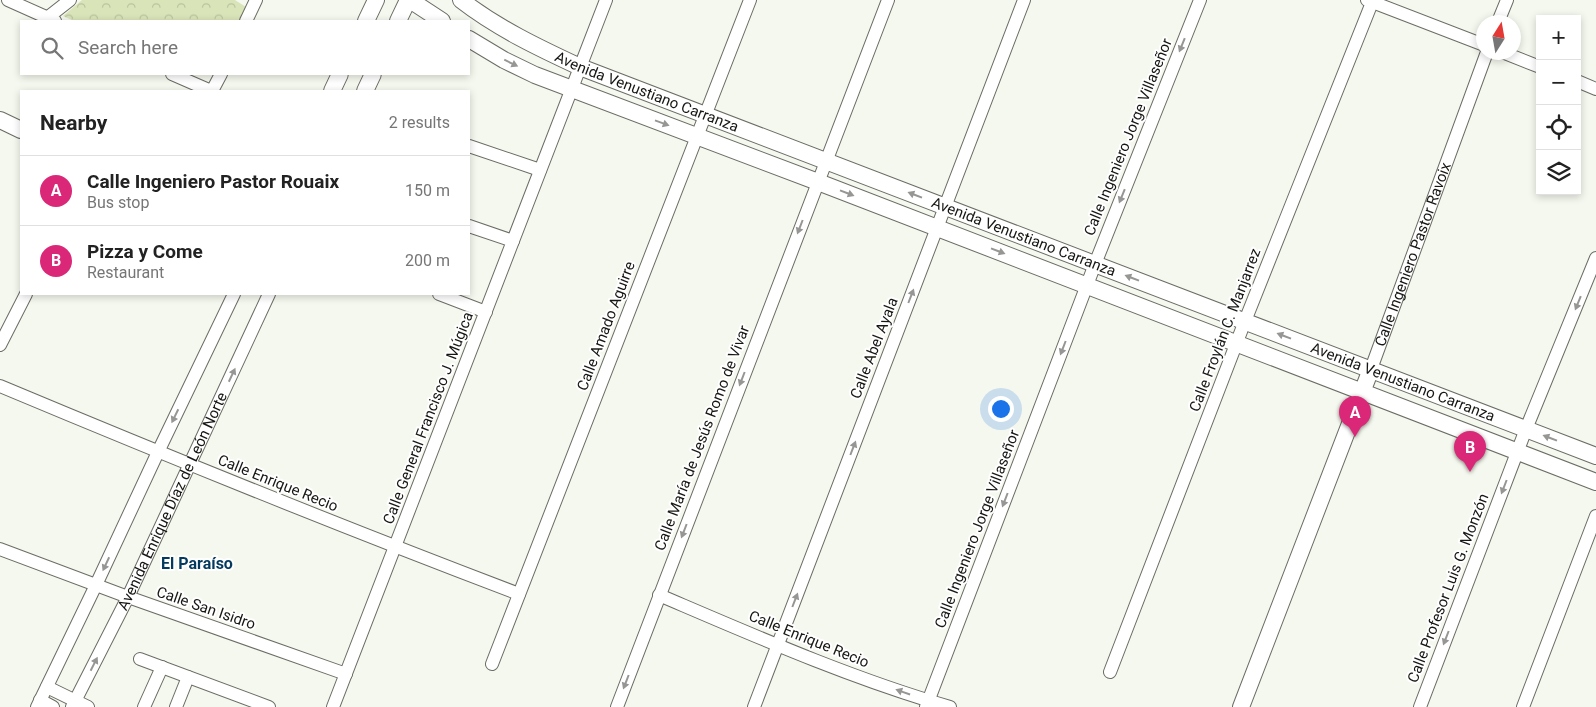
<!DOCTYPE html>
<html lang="en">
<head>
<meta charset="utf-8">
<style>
	body { margin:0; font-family:Roboto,sans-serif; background:#f2f2f2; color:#222 }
	.controls { position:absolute; right:15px; top:15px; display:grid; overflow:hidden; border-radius:0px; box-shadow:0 2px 8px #0003 }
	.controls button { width:45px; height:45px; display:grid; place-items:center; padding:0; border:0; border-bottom:1px solid #e0e0e0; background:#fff; color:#222; font:25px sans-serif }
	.compass { position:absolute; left:1476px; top:15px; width:45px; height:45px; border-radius:50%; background:#fff; box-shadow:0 2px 8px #0003; rotate:11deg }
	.you { position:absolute; left:1000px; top:408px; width:18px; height:18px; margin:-12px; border:4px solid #fff; border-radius:50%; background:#1a73e8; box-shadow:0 0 0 8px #1a73e833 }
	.badge { display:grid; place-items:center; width:32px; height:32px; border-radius:50%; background:#db2777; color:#fff; font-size:16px; font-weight:700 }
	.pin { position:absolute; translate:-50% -41px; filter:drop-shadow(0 1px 2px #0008) }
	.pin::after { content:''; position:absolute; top:26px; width:18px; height:15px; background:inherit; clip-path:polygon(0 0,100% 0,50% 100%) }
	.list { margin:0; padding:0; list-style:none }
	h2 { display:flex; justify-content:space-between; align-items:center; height:65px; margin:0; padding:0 20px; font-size:21px }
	h2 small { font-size:16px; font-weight:400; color:#767676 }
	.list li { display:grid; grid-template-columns:32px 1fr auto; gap:15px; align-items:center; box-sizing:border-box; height:70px; padding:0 20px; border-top:1px solid #e0e0e0 }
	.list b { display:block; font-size:19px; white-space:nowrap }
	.list p { margin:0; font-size:16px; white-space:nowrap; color:#767676 }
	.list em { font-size:16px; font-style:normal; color:#767676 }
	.icon { flex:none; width:28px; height:28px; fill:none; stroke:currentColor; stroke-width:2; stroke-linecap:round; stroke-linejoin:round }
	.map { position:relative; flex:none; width:1596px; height:707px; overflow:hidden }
	.search { position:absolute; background:#fff; box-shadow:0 2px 8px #0003; left:20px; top:20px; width:450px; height:55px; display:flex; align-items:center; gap:12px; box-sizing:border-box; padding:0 18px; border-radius:0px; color:#767676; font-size:19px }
	.panel { position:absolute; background:#fff; box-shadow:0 2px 8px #0003; left:20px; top:90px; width:450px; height:205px; border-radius:0px }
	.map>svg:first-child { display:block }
	.park { fill:url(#park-crowns) }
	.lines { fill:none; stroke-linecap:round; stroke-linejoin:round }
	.minor-casing { stroke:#6b6d64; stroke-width:14 }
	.tertiary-casing { stroke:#6b6d64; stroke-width:18 }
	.minor { stroke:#fff; stroke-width:12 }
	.tertiary { stroke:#fff; stroke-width:16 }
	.oneway { fill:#969795 }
	.labels { text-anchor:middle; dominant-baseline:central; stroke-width:4; stroke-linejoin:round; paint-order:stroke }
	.street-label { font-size:15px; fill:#161713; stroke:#fff }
	.neighbourhood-label { font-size:16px; font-weight:bold; fill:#033a5d; stroke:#fff }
</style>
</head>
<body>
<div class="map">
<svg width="1596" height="707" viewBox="0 0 1596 707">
	<defs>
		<pattern id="park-crowns" width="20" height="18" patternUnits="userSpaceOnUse" patternTransform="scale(1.25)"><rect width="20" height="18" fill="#d9e4b9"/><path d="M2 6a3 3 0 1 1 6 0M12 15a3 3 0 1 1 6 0" fill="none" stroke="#bac39e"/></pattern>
	</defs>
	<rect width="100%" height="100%" fill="#f5f8ee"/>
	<path class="park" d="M82,0H235L246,7L239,21H74L63,16Z"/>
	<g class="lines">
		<g class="minor-casing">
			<g id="minor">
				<path d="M8,0L55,21"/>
				<path d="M1367,0L1484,45"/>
				<path d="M47,18L70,0"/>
				<path d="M246,21L256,0"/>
				<path d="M1498,22L1507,0"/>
				<path d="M1502,52L1540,67"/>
				<path d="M172,74L211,91"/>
				<path d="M1577,81L1596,89"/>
				<path d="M212,91L221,74"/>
				<path d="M469,146L540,170"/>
				<path d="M469,226L513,241"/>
				<path d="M439,294L486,312"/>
				<path d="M0,345L26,294"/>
				<path id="s1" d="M1371,369L1487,52"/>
				<path d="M0,386C172,458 345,528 519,594"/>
				<path d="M0,549L128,597L346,674"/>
				<path d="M659,595C755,636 850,678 950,707"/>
				<path d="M140,659L269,707"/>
				<path d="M492,664L750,0"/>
				<path d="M1110,672L1245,321L1373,0"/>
				<path d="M47,687L88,707"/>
				<path d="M40,700L53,707"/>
				<path d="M37,707L96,585L158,452L234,294"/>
				<path id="s2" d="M72,707L128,597L269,294"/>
				<path d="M144,707L162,667"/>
				<path d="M176,707L188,677"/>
				<path d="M333,707L606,0"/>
				<path d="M617,707L888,0"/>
				<path d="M754,707L1024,0"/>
				<path d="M926,707L1095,264L1200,0"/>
				<path d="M1420,707L1526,429L1596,258"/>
				<path d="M1523,707L1596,516"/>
			</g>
		</g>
		<g class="tertiary-casing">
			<g id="tertiary">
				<path d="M410,0L442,21"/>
				<path id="s3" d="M461,0C497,28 539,48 580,67L1596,456"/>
				<path d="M366,21L376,0"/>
				<path d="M398,21L408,0"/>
				<path d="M469,39L504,60L535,75L818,182L1596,482"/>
				<path d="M332,91L340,74"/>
				<path d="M365,91L373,74"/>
				<path d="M0,120L21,130"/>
				<path d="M1241,707L1371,369"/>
			</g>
		</g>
		<use href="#minor" class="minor"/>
		<use href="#tertiary" class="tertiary"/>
	</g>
	<defs><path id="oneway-solid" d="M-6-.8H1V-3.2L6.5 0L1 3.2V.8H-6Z" transform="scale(1.25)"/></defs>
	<g class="oneway">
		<use href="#oneway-solid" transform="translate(1182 45) rotate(112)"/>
		<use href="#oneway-solid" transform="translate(511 63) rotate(26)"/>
		<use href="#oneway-solid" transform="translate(662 123) rotate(20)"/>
		<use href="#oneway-solid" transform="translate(847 193) rotate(21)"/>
		<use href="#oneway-solid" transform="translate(915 195) rotate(-159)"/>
		<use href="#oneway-solid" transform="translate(1122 196) rotate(112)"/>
		<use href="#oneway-solid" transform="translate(800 227) rotate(111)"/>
		<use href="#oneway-solid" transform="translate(998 251) rotate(21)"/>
		<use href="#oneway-solid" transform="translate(1132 278) rotate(-159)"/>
		<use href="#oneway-solid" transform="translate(911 296) rotate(-69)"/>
		<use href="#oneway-solid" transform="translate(1578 303) rotate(112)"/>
		<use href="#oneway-solid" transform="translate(1284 336) rotate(-159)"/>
		<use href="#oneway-solid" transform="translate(1063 348) rotate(111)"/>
		<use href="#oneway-solid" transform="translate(232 375) rotate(-65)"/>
		<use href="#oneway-solid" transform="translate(742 379) rotate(111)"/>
		<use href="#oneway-solid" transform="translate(175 416) rotate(116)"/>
		<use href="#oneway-solid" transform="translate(1550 438) rotate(-159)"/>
		<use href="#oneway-solid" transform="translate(853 448) rotate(-69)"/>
		<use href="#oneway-solid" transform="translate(1504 487) rotate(111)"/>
		<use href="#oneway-solid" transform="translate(1005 500) rotate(111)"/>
		<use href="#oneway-solid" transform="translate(684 531) rotate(111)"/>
		<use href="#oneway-solid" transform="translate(106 564) rotate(115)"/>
		<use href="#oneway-solid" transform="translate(795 600) rotate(-69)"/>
		<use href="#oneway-solid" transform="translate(1446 638) rotate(111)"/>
		<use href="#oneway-solid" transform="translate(94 664) rotate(-63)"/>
		<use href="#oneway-solid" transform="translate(626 682) rotate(111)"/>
		<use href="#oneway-solid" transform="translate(903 692) rotate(-161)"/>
	</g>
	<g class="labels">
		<g class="street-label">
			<text stroke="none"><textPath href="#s3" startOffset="208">Avenida Venustiano Carranza</textPath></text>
			<text transform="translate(1128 137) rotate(-68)">Calle Ingeniero Jorge Villaseñor</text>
			<text stroke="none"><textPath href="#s3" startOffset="612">Avenida Venustiano Carranza</textPath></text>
			<text stroke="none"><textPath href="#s1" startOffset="122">Calle Ingeniero Pastor Ravoix</textPath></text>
			<text transform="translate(606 326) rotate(-69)">Calle Amado Aguirre</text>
			<text transform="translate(1225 330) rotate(-69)">Calle Froylán C. Manjarrez</text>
			<text transform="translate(874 348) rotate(-69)">Calle Abel Ayala</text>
			<text stroke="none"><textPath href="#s3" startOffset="1018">Avenida Venustiano Carranza</textPath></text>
			<text transform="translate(428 418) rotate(-69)">Calle General Francisco J. Múgica</text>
			<text transform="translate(702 438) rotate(-69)">Calle María de Jesús Romo de Vivar</text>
			<text transform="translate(278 483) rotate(22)">Calle Enrique Recio</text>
			<text stroke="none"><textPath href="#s2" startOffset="229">Avenida Enrique Díaz de León Norte</textPath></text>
			<text transform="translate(977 529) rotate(-69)">Calle Ingeniero Jorge Villaseñor</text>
			<text transform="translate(1448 588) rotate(-69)">Calle Profesor Luis G. Monzón</text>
			<text transform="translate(206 608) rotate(19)">Calle San Isidro</text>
			<text transform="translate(809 639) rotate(22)">Calle Enrique Recio</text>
		</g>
		<g class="neighbourhood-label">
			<text x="197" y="563">El Paraíso</text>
		</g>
	</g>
</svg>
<div class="controls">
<button>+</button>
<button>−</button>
<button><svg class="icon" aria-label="locate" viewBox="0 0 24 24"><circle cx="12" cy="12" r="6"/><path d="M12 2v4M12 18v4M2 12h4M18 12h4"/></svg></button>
<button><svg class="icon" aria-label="layers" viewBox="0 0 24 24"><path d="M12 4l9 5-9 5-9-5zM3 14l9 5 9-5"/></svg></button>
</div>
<svg class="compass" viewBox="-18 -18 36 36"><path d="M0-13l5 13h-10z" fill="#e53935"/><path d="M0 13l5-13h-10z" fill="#767676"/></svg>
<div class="you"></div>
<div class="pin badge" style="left:1355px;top:437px">A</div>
<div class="pin badge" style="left:1470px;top:472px">B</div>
<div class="search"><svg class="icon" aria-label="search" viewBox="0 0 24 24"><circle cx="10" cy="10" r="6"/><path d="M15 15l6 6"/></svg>Search here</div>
<section class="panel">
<h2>Nearby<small>2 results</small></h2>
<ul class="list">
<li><span class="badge">A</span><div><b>Calle Ingeniero Pastor Rouaix</b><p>Bus stop</p></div><em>150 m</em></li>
<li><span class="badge">B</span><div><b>Pizza y Come</b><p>Restaurant</p></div><em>200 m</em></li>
</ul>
</section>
</div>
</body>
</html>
